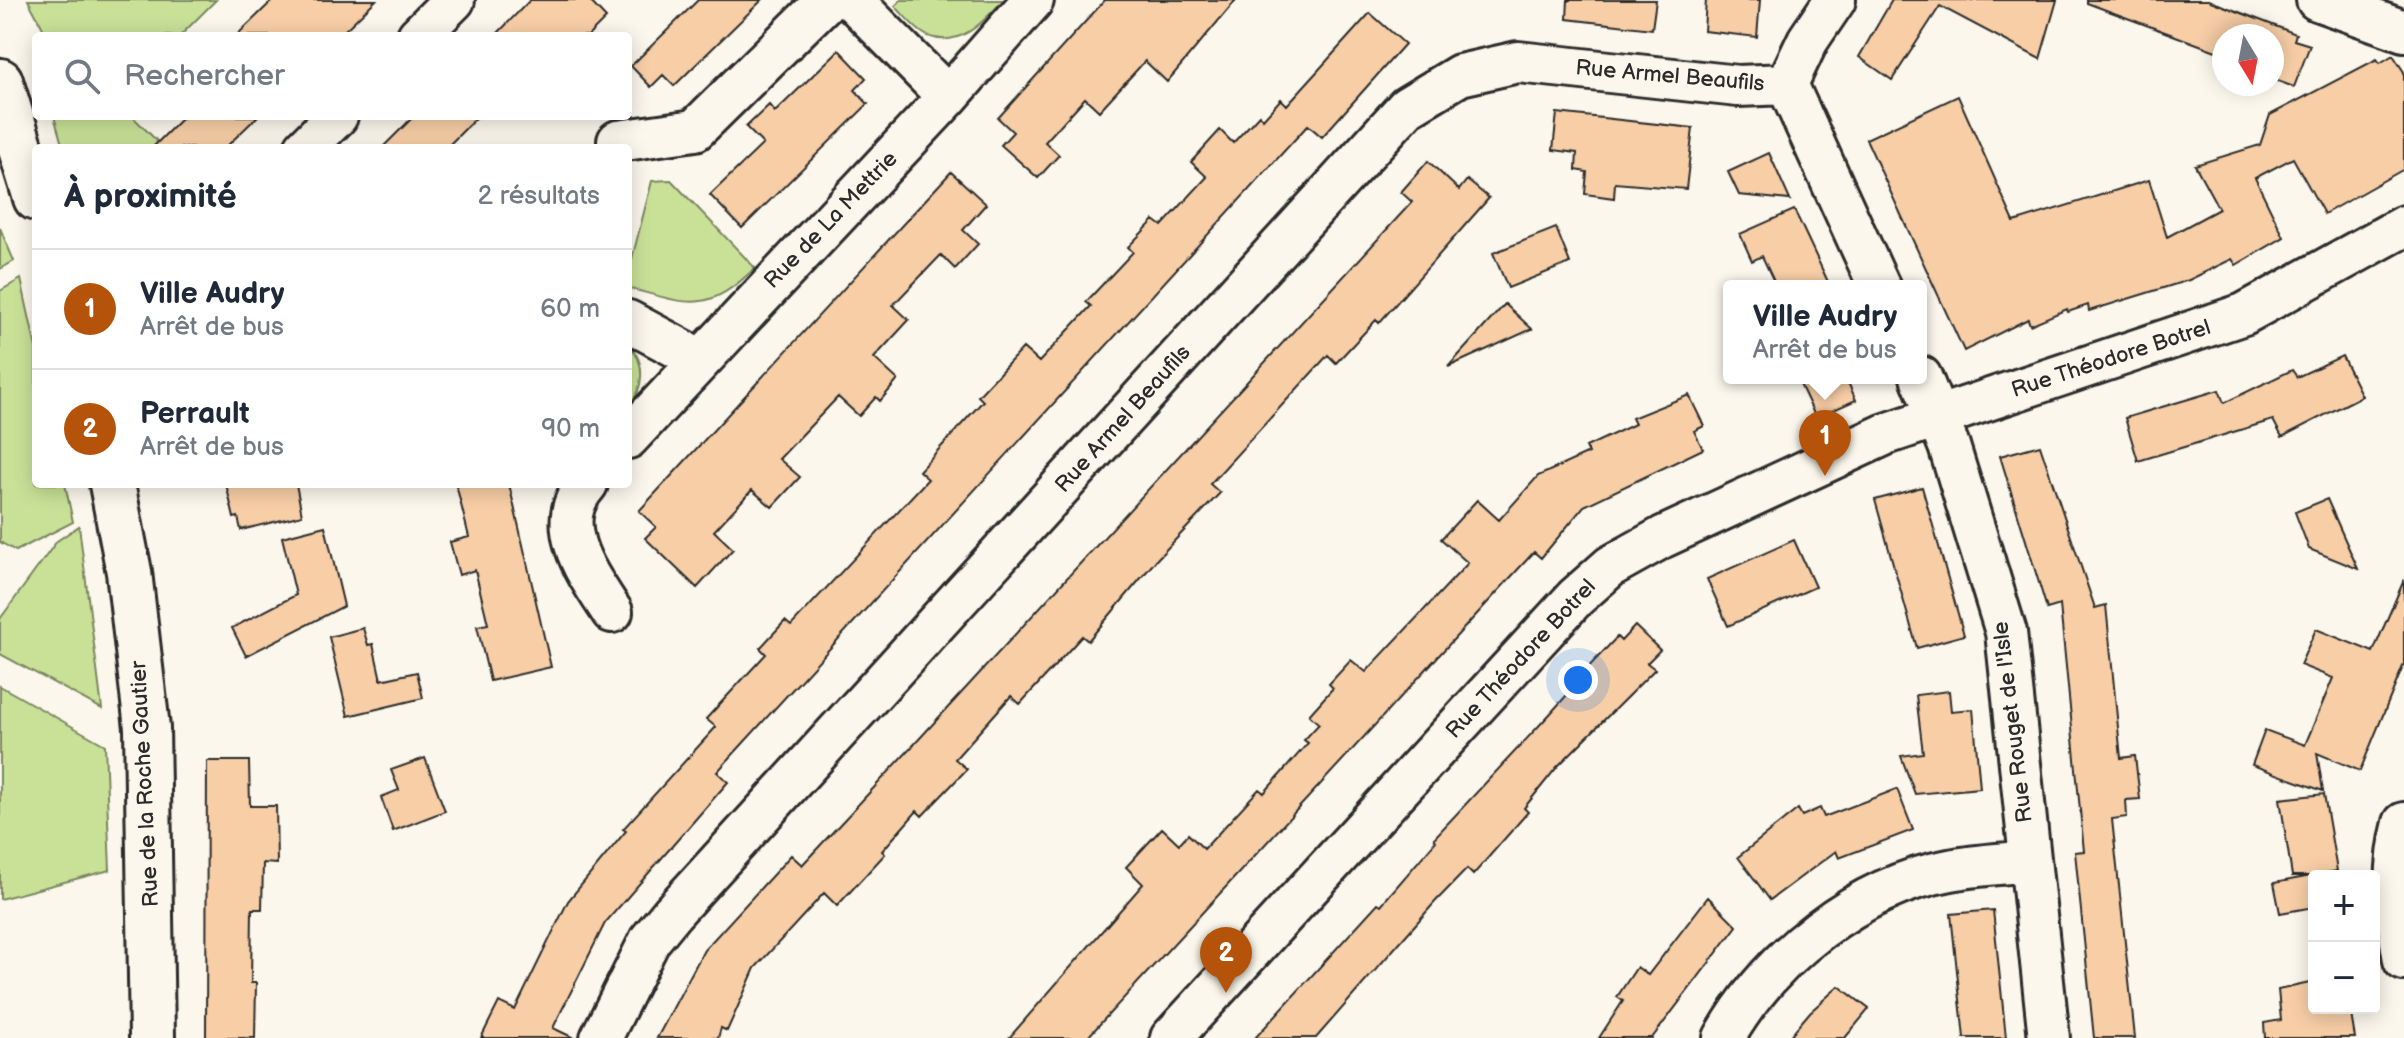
<!DOCTYPE html>
<html lang="fr">
<head>
<meta charset="utf-8">
<style>
	body { margin:0; font-family:"Balsamiq Sans",sans-serif; background:#f2f2f3; color:#1f2937 }
	.controls { position:absolute; right:24px; bottom:24px; display:grid; overflow:hidden; border-radius:8px; box-shadow:0 4px 20px #0003 }
	.controls button { width:72px; height:72px; display:grid; place-items:center; padding:0; border:0; border-bottom:2px solid #e0e1e3; background:#fff; color:#1f2937; font:40px sans-serif }
	.compass { position:absolute; left:2212px; top:24px; width:72px; height:72px; border-radius:50%; background:#fff; box-shadow:0 4px 20px #0003; rotate:170deg }
	.you { position:absolute; left:1578px; top:680px; width:28px; height:28px; margin:-20px; border:6px solid #fff; border-radius:50%; background:#1a73e8; box-shadow:0 0 0 12px #1a73e833 }
	.badge { display:grid; place-items:center; width:52px; height:52px; border-radius:50%; background:#b45309; color:#fff; font-size:26px; font-weight:700 }
	.pin { position:absolute; translate:-50% -66px; filter:drop-shadow(0 2px 4px #0008) }
	.pin::after { content:''; position:absolute; top:42px; width:28px; height:24px; background:inherit; clip-path:polygon(0 0,100% 0,50% 100%) }
	.popup { position:absolute; left:1723px; top:280px; width:204px; height:104px; box-sizing:border-box; display:grid; place-content:center; border-radius:8px; background:#fff; filter:drop-shadow(0 2px 6px #0005); font-size:26px; white-space:nowrap; color:#747a83 }
	.popup b { font-size:30px; color:#1f2937 }
	.popup::after { content:''; position:absolute; left:50%; top:100%; margin-left:-16px; border:16px solid transparent; border-top-color:#fff }
	.list { margin:0; padding:0; list-style:none }
	h2 { display:flex; justify-content:space-between; align-items:center; height:104px; margin:0; padding:0 32px; font-size:34px }
	h2 small { font-size:26px; font-weight:400; color:#747a83 }
	.list li { display:grid; grid-template-columns:52px 1fr auto; gap:24px; align-items:center; box-sizing:border-box; height:120px; padding:0 32px; border-top:2px solid #e0e1e3 }
	.list b { display:block; font-size:30px; white-space:nowrap }
	.list p { margin:0; font-size:26px; white-space:nowrap; color:#747a83 }
	.list em { font-size:26px; font-style:normal; color:#747a83 }
	.icon { flex:none; width:44px; height:44px; fill:none; stroke:currentColor; stroke-width:2; stroke-linecap:round; stroke-linejoin:round }
	.map { position:relative; flex:none; width:2404px; height:1038px; overflow:hidden }
	.search { position:absolute; background:#fff; box-shadow:0 4px 20px #0003; left:32px; top:32px; width:600px; height:88px; display:flex; align-items:center; gap:20px; box-sizing:border-box; padding:0 28px; border-radius:8px; color:#747a83; font-size:30px }
	.panel { position:absolute; background:#fff; box-shadow:0 4px 20px #0003; left:32px; top:144px; width:600px; height:344px; border-radius:8px }
	.map>svg:first-child { display:block }
	.green { fill:#c8e197; stroke:#7a8661; stroke-width:2 }
	.building { fill:#f7cea6; stroke:#2b2b2b; stroke-width:2 }
	.lines { fill:none; stroke-linecap:round; stroke-linejoin:round }
	.minor-casing { stroke:#2b2b2b; stroke-width:46 }
	.tertiary-casing { stroke:#2b2b2b; stroke-width:50 }
	.minor { stroke:#fbf7ec; stroke-width:40 }
	.tertiary { stroke:#fbf7ec; stroke-width:44 }
	.labels { text-anchor:middle; dominant-baseline:central; stroke-width:8; stroke-linejoin:round; paint-order:stroke }
	.street-label { font-size:22px; fill:#2b2b2b; stroke:#fbf7ec }
</style>
</head>
<body>
<div class="map">
<svg width="2404" height="1038" viewBox="0 0 2404 1038">
	<rect width="100%" height="100%" fill="#fbf7ec"/>
	<filter id="ink" filterUnits="userSpaceOnUse"><feTurbulence type="fractalNoise" baseFrequency=".0125" numOctaves="2"/><feDisplacementMap in="SourceGraphic" scale="16" xChannelSelector="R" yChannelSelector="G"/><feConvolveMatrix kernelMatrix="1 2 1 2 8 2 1 2 1" color-interpolation-filters="sRGB"/></filter>
	<g filter="url(#ink)">
		<path class="green" d="M28,0H216L180,36H47Z
			M901,0H1003C984,21 960,49 928,36C917,32 904,15 895,6Z
			M54,116H132L164,148H63Z
			M671,180L755,268C706,315 689,304 628,288V274L652,181Z
			M0,228L14,261L0,269Z
			M21,279L36,348V484H65L73,522L16,551L0,542V291Z
			M628,345C647,362 644,389 628,407Z
			M79,526L102,709L0,654V619L57,541Z
			M0,686L105,745L110,870L0,899Z"/>
		<path class="building" d="M273,0H376L339,36H236Z
			M530,0H589L606,18L588,36H495Z
			M698,0H762L674,86L663,75L651,87L631,66Z
			M1105,0H1236L1167,82L1145,61L1099,111L1085,98L1045,142L1059,155L1038,178L1001,145L1013,132L998,118Z
			M1568,0H1656L1652,29L1567,19Z
			M1706,0H1760L1757,37L1704,31Z
			M1892,0H2057L2040,59L1940,6L1892,80L1859,57Z
			M2087,0H2208L2296,34L2294,40L2310,45L2294,87L2272,79V36H2224V54L2087,3Z
			M1370,13L1405,44L1322,137L1308,125L717,772L728,782L605,923L553,1028L574,1038H481L499,1002L515,1010L568,901L626,831L623,829L716,727L706,719L766,654L760,648L785,621L791,626L928,479L919,471L983,401L978,396L1023,348L1039,362L1091,306L1086,302L1133,252L1128,247L1154,220L1162,226L1207,177L1191,162L1220,130L1233,143L1259,115L1263,119L1281,99L1287,105Z
			M839,50L866,78L855,90L868,104L742,228L710,195L763,144L746,127L769,105L775,112Z
			M2393,55L2404,72V169L2324,214L2293,158L2255,178L2284,237L2236,265L2232,259L2189,280L2089,311L2088,305L2068,312L2067,309L2030,325L2028,319L1964,351L1866,139L1958,96L2014,222L2149,180L2167,237L2219,209L2195,165L2260,145L2270,115L2377,59L2380,63Z
			M1557,113L1693,128L1686,189L1615,183L1614,198L1585,194L1587,172L1576,170L1577,153L1553,150Z
			M184,116H258L225,148H152Z
			M414,116H478L446,148H382Z
			M1769,153L1790,200L1739,195L1728,172Z
			M1428,161L1459,190L1467,180L1489,198L1379,323L1376,320L1336,363L1328,355L1210,484L1220,493L1158,558L1088,641L1082,636L1020,704L1011,696L955,759L967,769L922,816L917,811L882,851L885,854L837,906L824,893L755,968L727,1031L721,1028L718,1038H657L704,950L791,855L802,865L909,750L1412,202L1401,192Z
			M951,172L986,204L963,230L978,244L955,269L941,255L893,305L909,320L874,358L898,380L880,401L876,397L859,416L838,397L779,459L800,477L772,507L752,490L714,531L733,549L697,588L645,538L656,527L639,511Z
			M1794,210L1800,222L1830,286H1776L1762,256L1752,261L1740,234Z
			M1556,228L1570,263L1508,288L1493,253Z
			M1505,304L1532,329L1448,367Z
			M2342,356L2362,396L2282,437L2273,420L2138,461L2125,418L2219,390L2224,403L2292,370L2297,377Z
			M1797,378H1846L1856,400L1816,418Z
			M1689,395L1704,426L1694,431L1703,449L1584,506L1541,558L1534,552L1087,1038H1009L1143,884L1126,867L1162,828L1179,844L1188,834L1204,849L1259,789L1264,793L1308,743L1304,740L1319,724L1309,715L1333,688L1329,684L1351,660L1366,672L1468,563L1441,539L1477,500L1499,520L1538,476L1589,453L1586,447L1635,424L1632,418Z
			M2040,445L2095,608L2106,605L2121,758L2135,756L2140,799L2126,800L2127,817L2112,819L2135,1038H2094L2075,852L2084,851L2060,605L2047,609L2000,456Z
			M226,484H296L302,515L241,530L238,517L234,518Z
			M456,484H509L551,667L490,681L477,626L488,624L475,570L459,575L450,542L469,537Z
			M1922,487L1964,635L1917,648L1875,500Z
			M2327,499L2358,569L2309,549L2295,512Z
			M325,526L344,606L246,656L232,628L296,595L282,537Z
			M1794,540L1815,587L1728,626L1707,579Z
			M2404,580V664L2360,771L2317,753L2323,791L2252,765L2265,730L2305,745L2333,678L2300,665L2316,629L2373,652Z
			M1635,626L1660,650L1647,663L1655,669L1557,767L1524,808L1528,812L1473,875L1467,869L1435,902L1316,1038H1255L1378,903L1381,905L1436,841L1434,838L1549,715L1584,676L1582,674L1617,637L1621,641Z
			M363,628L368,645L373,644L381,680L417,672L423,698L348,716L329,637Z
			M1949,691L1951,711L1973,709L1980,788L1915,794L1901,756L1923,753L1916,695Z
			M425,758L445,811L393,831L381,797L399,790L391,770Z
			M207,761H249L250,806H276L277,864L263,863L262,909H252L251,983H256L255,1038H206Z
			M1897,789L1913,830L1839,858L1836,851L1770,900L1738,857L1798,809L1802,816L1820,808L1824,817Z
			M2324,794L2337,871L2314,875V907L2280,913L2274,883L2311,876H2292L2280,799Z
			M1708,897L1737,926L1652,1038H1599L1623,1001L1617,997L1637,967L1648,975Z
			M1993,910L2006,1038H1964L1951,914Z
			M2314,982V1008H2319L2320,1013L2350,1008L2355,1038H2265L2264,1023L2281,1020L2278,990Z
			M1839,986L1869,1009L1845,1038H1788L1810,1012Z"/>
		<g class="lines">
			<g class="minor-casing">
				<path id="minor" d="M852,0L948,97
					M2317,0L2404,31
					M418,36L454,0
					M1787,84L1879,286
					M1787,84L1808,40L1835,0
					M618,141L695,130L827,0
					M305,148L337,116
					M628,321L699,359
					M1921,377L1949,446L2006,632L2049,1038
					M628,438L948,97L1033,0
					M587,484C550,525 588,575 612,612
					M2404,823C2392,868 2396,915 2404,960
					M601,1038L650,940L672,913L1407,107L1460,75L1518,62L1738,86L1787,84
					M1171,1038L1575,598L1611,566L1663,537L1886,434L2244,314L2404,226
					M1724,1038C1770,957 1857,887 1950,870C1976,865 2003,864 2030,861"/>
			</g>
			<g class="tertiary-casing">
				<path id="tertiary" d="M0,81L36,198
					M112,484L129,572L147,728L152,1038"/>
			</g>
			<use href="#minor" class="minor"/>
			<use href="#tertiary" class="tertiary"/>
		</g>
	</g>
	<g class="labels">
		<g class="street-label">
			<text transform="translate(1670 76) rotate(5)">Rue Armel Beaufils</text>
			<text transform="translate(831 220) rotate(-46)">Rue de La Mettrie</text>
			<text transform="translate(2111 359) rotate(-18)">Rue Théodore Botrel</text>
			<text transform="translate(1123 419) rotate(-48)">Rue Armel Beaufils</text>
			<text transform="translate(1521 659) rotate(-47)">Rue Théodore Botrel</text>
			<text transform="translate(2013 722) rotate(-97)">Rue Rouget de l'Isle</text>
			<text transform="translate(145 784) rotate(-93)">Rue de la Roche Gautier</text>
		</g>
	</g>
</svg>
<div class="controls">
<button>+</button>
<button>−</button>
</div>
<svg class="compass" viewBox="-18 -18 36 36"><path d="M0-13l5 13h-10z" fill="#e53935"/><path d="M0 13l5-13h-10z" fill="#747a83"/></svg>
<div class="you"></div>
<div class="pin badge" style="left:1825px;top:476px">1</div>
<div class="popup"><b>Ville Audry</b>Arrêt de bus</div>
<div class="pin badge" style="left:1226px;top:993px">2</div>
<div class="search"><svg class="icon" aria-label="search" viewBox="0 0 24 24"><circle cx="10" cy="10" r="6"/><path d="M15 15l6 6"/></svg>Rechercher</div>
<section class="panel">
<h2>À proximité<small>2 résultats</small></h2>
<ul class="list">
<li><span class="badge">1</span><div><b>Ville Audry</b><p>Arrêt de bus</p></div><em>60 m</em></li>
<li><span class="badge">2</span><div><b>Perrault</b><p>Arrêt de bus</p></div><em>90 m</em></li>
</ul>
</section>
</div>
</body>
</html>
